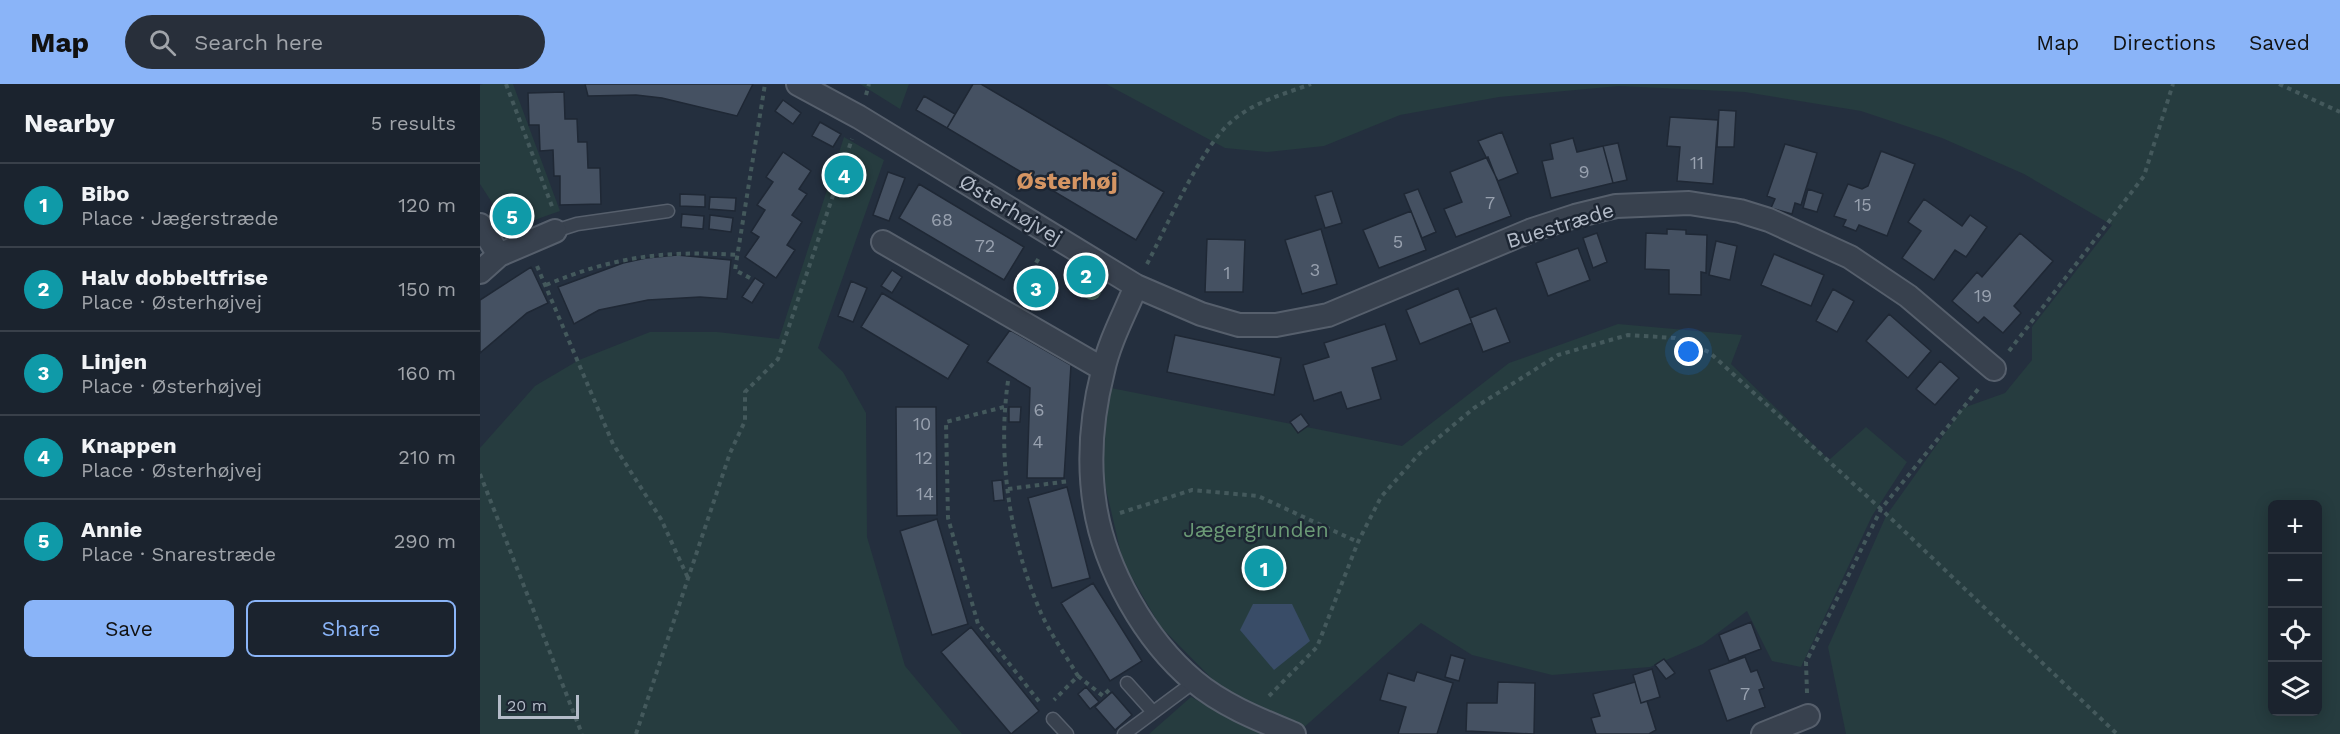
<!DOCTYPE html>
<html lang="en">
<head>
<meta charset="utf-8">
<style>
	body { margin:0; font-family:"Work Sans",sans-serif; background:#282f3a; color:#f1f3f6 }
	.controls { position:absolute; right:18px; bottom:18px; display:grid; overflow:hidden; border-radius:9px; box-shadow:0 3px 15px #0003 }
	.controls button { width:54px; height:54px; display:grid; place-items:center; padding:0; border:0; border-bottom:2px solid #39404a; background:#1b232e; color:#f1f3f6; font:30px sans-serif }
	.scale { position:absolute; left:18px; bottom:15px; width:81px; box-sizing:border-box; padding-left:6px; border:3px solid #b4bcc9; border-top:0; font-size:16px; line-height:21px; white-space:nowrap; color:#b4bcc9; -webkit-text-stroke:4px #1d2633; paint-order:stroke }
	.you { position:absolute; left:1209px; top:268px; width:21px; height:21px; margin:-15px; border:4px solid #fff; border-radius:50%; background:#1a73e8; box-shadow:0 0 0 9px #1a73e833 }
	.badge { display:grid; place-items:center; width:39px; height:39px; border-radius:50%; background:#8ab4f8; color:#fff; font-size:20px; font-weight:700 }
	.pin { position:absolute; translate:-50% -50%; border:3px solid #fff; box-shadow:0 2px 6px #0006 }
	.list { margin:0; padding:0; list-style:none }
	h2 { display:flex; justify-content:space-between; align-items:center; height:78px; margin:0; padding:0 24px; font-size:26px }
	h2 small { font-size:20px; font-weight:400; color:#a0a4aa }
	.list li { display:grid; grid-template-columns:39px 1fr auto; gap:18px; align-items:center; box-sizing:border-box; height:84px; padding:0 24px; border-top:2px solid #39404a }
	.list b { display:block; font-size:22px; white-space:nowrap }
	.list p { margin:0; font-size:20px; white-space:nowrap; color:#a0a4aa }
	.list em { font-size:20px; font-style:normal; color:#a0a4aa }
	.actions { display:flex; gap:12px; padding:18px 24px }
	.actions a { flex:1; padding:14px 0; border:2px solid #8ab4f8; border-radius:9px; text-align:center; font-size:21px; color:#8ab4f8 }
	.actions .main { background:#8ab4f8; color:#111 }
	.icon { flex:none; width:33px; height:33px; fill:none; stroke:currentColor; stroke-width:2; stroke-linecap:round; stroke-linejoin:round }
	.map { position:relative; flex:none; width:1860px; height:650px; overflow:hidden }
	header { display:flex; align-items:center; gap:36px; box-sizing:border-box; height:84px; padding:0 30px; background:#8ab4f8; color:#111 }
	header strong { font-size:28px }
	nav { display:flex; gap:33px; margin-inline-start:auto; font-size:21px }
	.search { width:420px; height:54px; background:#282f3a; display:flex; align-items:center; gap:15px; box-sizing:border-box; padding:0 21px; border-radius:33px; color:#a0a4aa; font-size:22px }
	main { display:flex }
	aside { flex:1; background:#1b232e }
	.map>svg:first-child { display:block }
	.green { fill:#263c3f; fill-rule:evenodd }
	.water { fill:#394c67 }
	.building { fill:#455162; stroke:#1f2835; stroke-width:1.5 }
	.lines { fill:none; stroke-linecap:round; stroke-linejoin:round }
	.lane-casing { stroke:#565f6c; stroke-width:15 }
	.street-casing { stroke:#565f6c; stroke-width:26 }
	.path { stroke:#44595c; stroke-width:4; stroke-dasharray:4.5 4.5; stroke-linecap:butt }
	.lane { stroke:#38414e; stroke-width:12 }
	.street { stroke:#38414e; stroke-width:22 }
	.tree { fill:#4b6a5d }
	.labels { text-anchor:middle; dominant-baseline:central; stroke-width:5; stroke-linejoin:round; paint-order:stroke }
	.number-label { font-size:18px; fill:#98a1af }
	.street-label { font-size:21px; fill:#b4bcc9; stroke:#1d2633 }
	.park-label { font-size:21px; fill:#6b9a76; stroke:#1d2633 }
	.quarter-label { font-size:24px; font-weight:bold; fill:#d59563; stroke:#1d2633 }
</style>
</head>
<body>
<header>
<strong>Map</strong>
<div class="search"><svg class="icon" aria-label="search" viewBox="0 0 24 24"><circle cx="10" cy="10" r="6"/><path d="M15 15l6 6"/></svg>Search here</div>
<nav><a>Map</a><a>Directions</a><a>Saved</a></nav>
</header>
<main>
<aside>
<h2>Nearby<small>5 results</small></h2>
<ul class="list">
<li><span class="badge" style="background:#0f9aa8">1</span><div><b>Bibo</b><p>Place · Jægerstræde</p></div><em>120 m</em></li>
<li><span class="badge" style="background:#0f9aa8">2</span><div><b>Halv dobbeltfrise</b><p>Place · Østerhøjvej</p></div><em>150 m</em></li>
<li><span class="badge" style="background:#0f9aa8">3</span><div><b>Linjen</b><p>Place · Østerhøjvej</p></div><em>160 m</em></li>
<li><span class="badge" style="background:#0f9aa8">4</span><div><b>Knappen</b><p>Place · Østerhøjvej</p></div><em>210 m</em></li>
<li><span class="badge" style="background:#0f9aa8">5</span><div><b>Annie</b><p>Place · Snarestræde</p></div><em>290 m</em></li>
</ul>
<div class="actions"><a class="main">Save</a><a>Share</a></div>
</aside>
<div class="map">
<svg width="1860" height="650" viewBox="0 0 1860 650">
	<rect width="100%" height="100%" fill="#242f3e"/>
	<path class="green" d="M3,0H33L80,127L29,145L0,100V1Z
		M380,0H429L420,25Z
		M626,0H1860V650H1366L1348,563L1406,432L1483,324L1525,309L1552,276V243L1632,141L1544,90L1462,54L1381,27L1265,8L1139,2L1019,13L920,31L844,62L787,68L745,64ZM1792,420H1838V628H1792Z
		M364,53L404,76L338,264L363,288L386,329L387,453L425,582L482,650H0V364L55,302L99,276L170,248H237L299,255Z
		M1138,240L1262,251L1251,280L1349,376L1386,343L1427,378L1392,432L1321,583L1292,577L1267,527L1223,560L1170,583L1072,591L992,571L941,539L821,646L744,607L680,542L643,478L619,375L626,303L922,362L1029,279Z
		M711,613L781,650H669Z"/>
	<path class="water" d="M773,520H812L830,557L794,586L760,546Z"/>
	<path class="building" d="M105,0H273L257,32L182,14L156,11L108,12Z
		M493,0H501L684,108L656,156L467,44Z
		M84,8L85,35H97L98,58H107L108,84H120L121,120L80,121V92H74L73,66L60,67L59,41H49L48,9Z
		M444,12L475,30L467,44L436,26Z
		M303,16L321,29L313,40L295,27Z
		M1239,26L1256,27L1254,63H1237Z
		M1190,33L1238,36L1233,100L1197,97L1200,63L1187,62Z
		M340,38L361,50L353,63L332,52Z
		M1022,48L1038,89L1018,97L998,57Z
		M1093,54L1097,68L1123,62L1133,99L1071,114L1062,77L1073,75L1070,60Z
		M1138,59L1147,96L1133,99L1123,62Z
		M1305,60L1337,69L1321,121L1315,119L1312,130L1291,124L1295,115L1287,112Z
		M1401,67L1435,80L1407,152L1379,141L1376,147L1363,142L1366,136L1354,132L1368,100L1382,105L1388,102Z
		M303,68L331,87L319,105L327,110L312,131L322,138L307,161L315,166L296,194L265,173L279,153L271,148L285,126L277,121L293,98L286,93Z
		M1008,73L1031,132L976,153L964,125L982,118L970,88Z
		M408,88L425,94L409,137L393,131Z
		M439,100L544,163L524,196L419,134Z
		M938,105L956,148L942,154L924,110Z
		M1328,105L1343,110L1337,128L1323,124Z
		M852,107L862,139L845,144L835,112Z
		M200,110L225,111V123L200,122Z
		M230,113L256,114L255,127L229,125Z
		M1444,115L1482,142L1490,131L1507,143L1486,173L1475,166L1454,196L1422,174L1441,147L1428,138Z
		M931,127L946,166L899,184L883,146Z
		M202,130L224,132L223,145L201,143Z
		M230,131L253,134L251,148L229,145Z
		M841,145L857,200L822,210L805,156Z
		M1187,145L1206,146V150L1227,151L1226,189L1221,188V211L1189,210V186L1165,185L1166,149L1187,150Z
		M1117,149L1127,178L1113,184L1103,154Z
		M1540,149L1573,177L1534,222L1541,229L1523,249L1504,233L1498,239L1472,217L1497,188L1502,193Z
		M727,155L765,156L763,208H725Z
		M1236,157L1257,162L1250,196L1229,191Z
		M1098,164L1110,196L1068,212L1056,179Z
		M1294,170L1344,191L1331,222L1281,201Z
		M197,171L251,176L247,215L220,213L168,216L119,226L94,240L78,203L143,179L166,174Z
		M51,183L68,219L47,229L0,269V216Z
		M412,186L422,193L412,209L401,202Z
		M275,194L284,200L272,219L262,213Z
		M371,197L387,204L373,238L358,232Z
		M978,204L992,239L940,260L926,226Z
		M1353,205L1374,217L1357,248L1336,237Z
		M402,209L489,261L468,295L381,243Z
		M1016,224L1030,258L1003,268L990,234Z
		M1409,230L1451,267L1428,294L1386,257Z
		M905,240L917,276L892,284L901,315L867,325L861,308L834,317L823,281L849,273L844,259Z
		M530,246L591,281L584,394H547L550,304L507,278Z
		M695,251L801,274L794,311L687,288Z
		M1460,277L1479,294L1455,321L1436,305Z
		M416,323H456L457,431L417,432Z
		M529,323H541L540,338H529Z
		M821,330L829,341L818,349L810,338Z
		M522,396L524,416L514,417L512,397Z
		M587,403L610,494L572,504L548,414Z
		M457,435L488,540L452,551L420,447Z
		M613,499L662,577L630,597L581,519Z
		M1271,538L1281,565L1249,577L1239,551Z
		M491,543L559,627L531,650L461,568Z
		M971,571L985,575L979,597L965,593Z
		M1265,573L1271,588L1277,586L1284,604L1279,606L1285,623L1247,637L1229,586Z
		M1184,575L1195,589L1186,595L1175,581Z
		M1172,585L1180,613L1161,619L1153,591Z
		M937,588L973,599L957,650H918L926,623L900,616L908,589L934,597Z
		M1018,598L1055,599L1054,650L986,647L987,619H1017Z
		M1155,598L1161,619L1167,617L1176,646L1169,650H1116L1111,634L1120,632L1113,610Z
		M606,603L619,618L610,625L598,610Z
		M632,608L652,631L635,646L615,623Z"/>
	<g class="lines">
		<g class="lane-casing">
			<path id="lane" d="M75,147L97,140L188,127
				M647,599L673,628
				M573,635L587,650
				M644,650L714,598"/>
		</g>
		<g class="street-casing">
			<path id="street" d="M318,0L379,33L656,202L721,230L759,241H796L848,231L1052,146L1095,132L1136,122L1209,119L1260,127L1289,136L1370,173L1428,212L1514,285
				M0,141L19,171
				M403,158L623,285
				M0,188L19,171L75,147
				M656,202C645,229 629,258 623,287C612,330 608,378 615,422C625,485 665,556 714,597C742,621 780,636 814,650
				M1283,650L1328,632"/>
		</g>
		<path class="path" d="M26,0L73,125
			M1799,0L1860,28
			M386,11L389,0
			M667,180C687,142 721,63 752,37C774,18 804,10 831,0
			M57,182L133,360L181,435L208,494
			M270,194L255,186L285,0
			M66,201C133,173 184,166 257,171
			M538,210L560,172
			M1529,267L1664,92L1693,0
			M528,297C517,374 530,458 561,529C571,551 586,572 598,592L574,616
			M524,323L466,338L468,434L498,540L561,620
			M0,390L102,650
			M528,405L590,397
			M640,429L712,406L778,412L878,458
			M598,592L623,612L630,605
			M1327,609L1326,578L1401,425L1500,303
			M789,612L837,563L878,458L901,413L940,369L994,324L1078,271L1148,251L1195,254L1229,268L1401,425L1637,650
			M156,650L250,369L265,337V308L298,275L372,55"/>
		<use href="#lane" class="lane"/>
		<use href="#street" class="street"/>
	</g>
	<circle class="tree" cx="612" cy="207" r="9"/>
	<g class="labels">
		<g class="number-label">
			<text x="1217" y="78">11</text>
			<text x="1104" y="87">9</text>
			<text x="1010" y="118">7</text>
			<text x="1383" y="120">15</text>
			<text x="462" y="135">68</text>
			<text x="918" y="157">5</text>
			<text x="505" y="161">72</text>
			<text x="835" y="185">3</text>
			<text x="747" y="188">1</text>
			<text x="1503" y="211">19</text>
			<text x="559" y="325">6</text>
			<text x="442" y="339">10</text>
			<text x="558" y="357">4</text>
			<text x="444" y="373">12</text>
			<text x="445" y="409">14</text>
			<text x="1265" y="609">7</text>
		</g>
		<g class="street-label">
			<text transform="translate(531 125) rotate(31)">Østerhøjvej</text>
			<text transform="translate(1080 141) rotate(-17)">Buestræde</text>
		</g>
		<g class="park-label">
			<text x="776" y="445">Jægergrunden</text>
		</g>
		<g class="quarter-label">
			<text x="587" y="97">Østerhøj</text>
		</g>
	</g>
</svg>
<div class="controls">
<button>+</button>
<button>−</button>
<button><svg class="icon" aria-label="locate" viewBox="0 0 24 24"><circle cx="12" cy="12" r="6"/><path d="M12 2v4M12 18v4M2 12h4M18 12h4"/></svg></button>
<button><svg class="icon" aria-label="layers" viewBox="0 0 24 24"><path d="M12 4l9 5-9 5-9-5zM3 14l9 5 9-5"/></svg></button>
</div>
<div class="scale">20 m</div>
<div class="you"></div>
<div class="pin badge" style="left:784px;top:484px;background:#0f9aa8">1</div>
<div class="pin badge" style="left:606px;top:191px;background:#0f9aa8">2</div>
<div class="pin badge" style="left:556px;top:204px;background:#0f9aa8">3</div>
<div class="pin badge" style="left:364px;top:91px;background:#0f9aa8">4</div>
<div class="pin badge" style="left:32px;top:132px;background:#0f9aa8">5</div>
</div>
</main>
</body>
</html>
